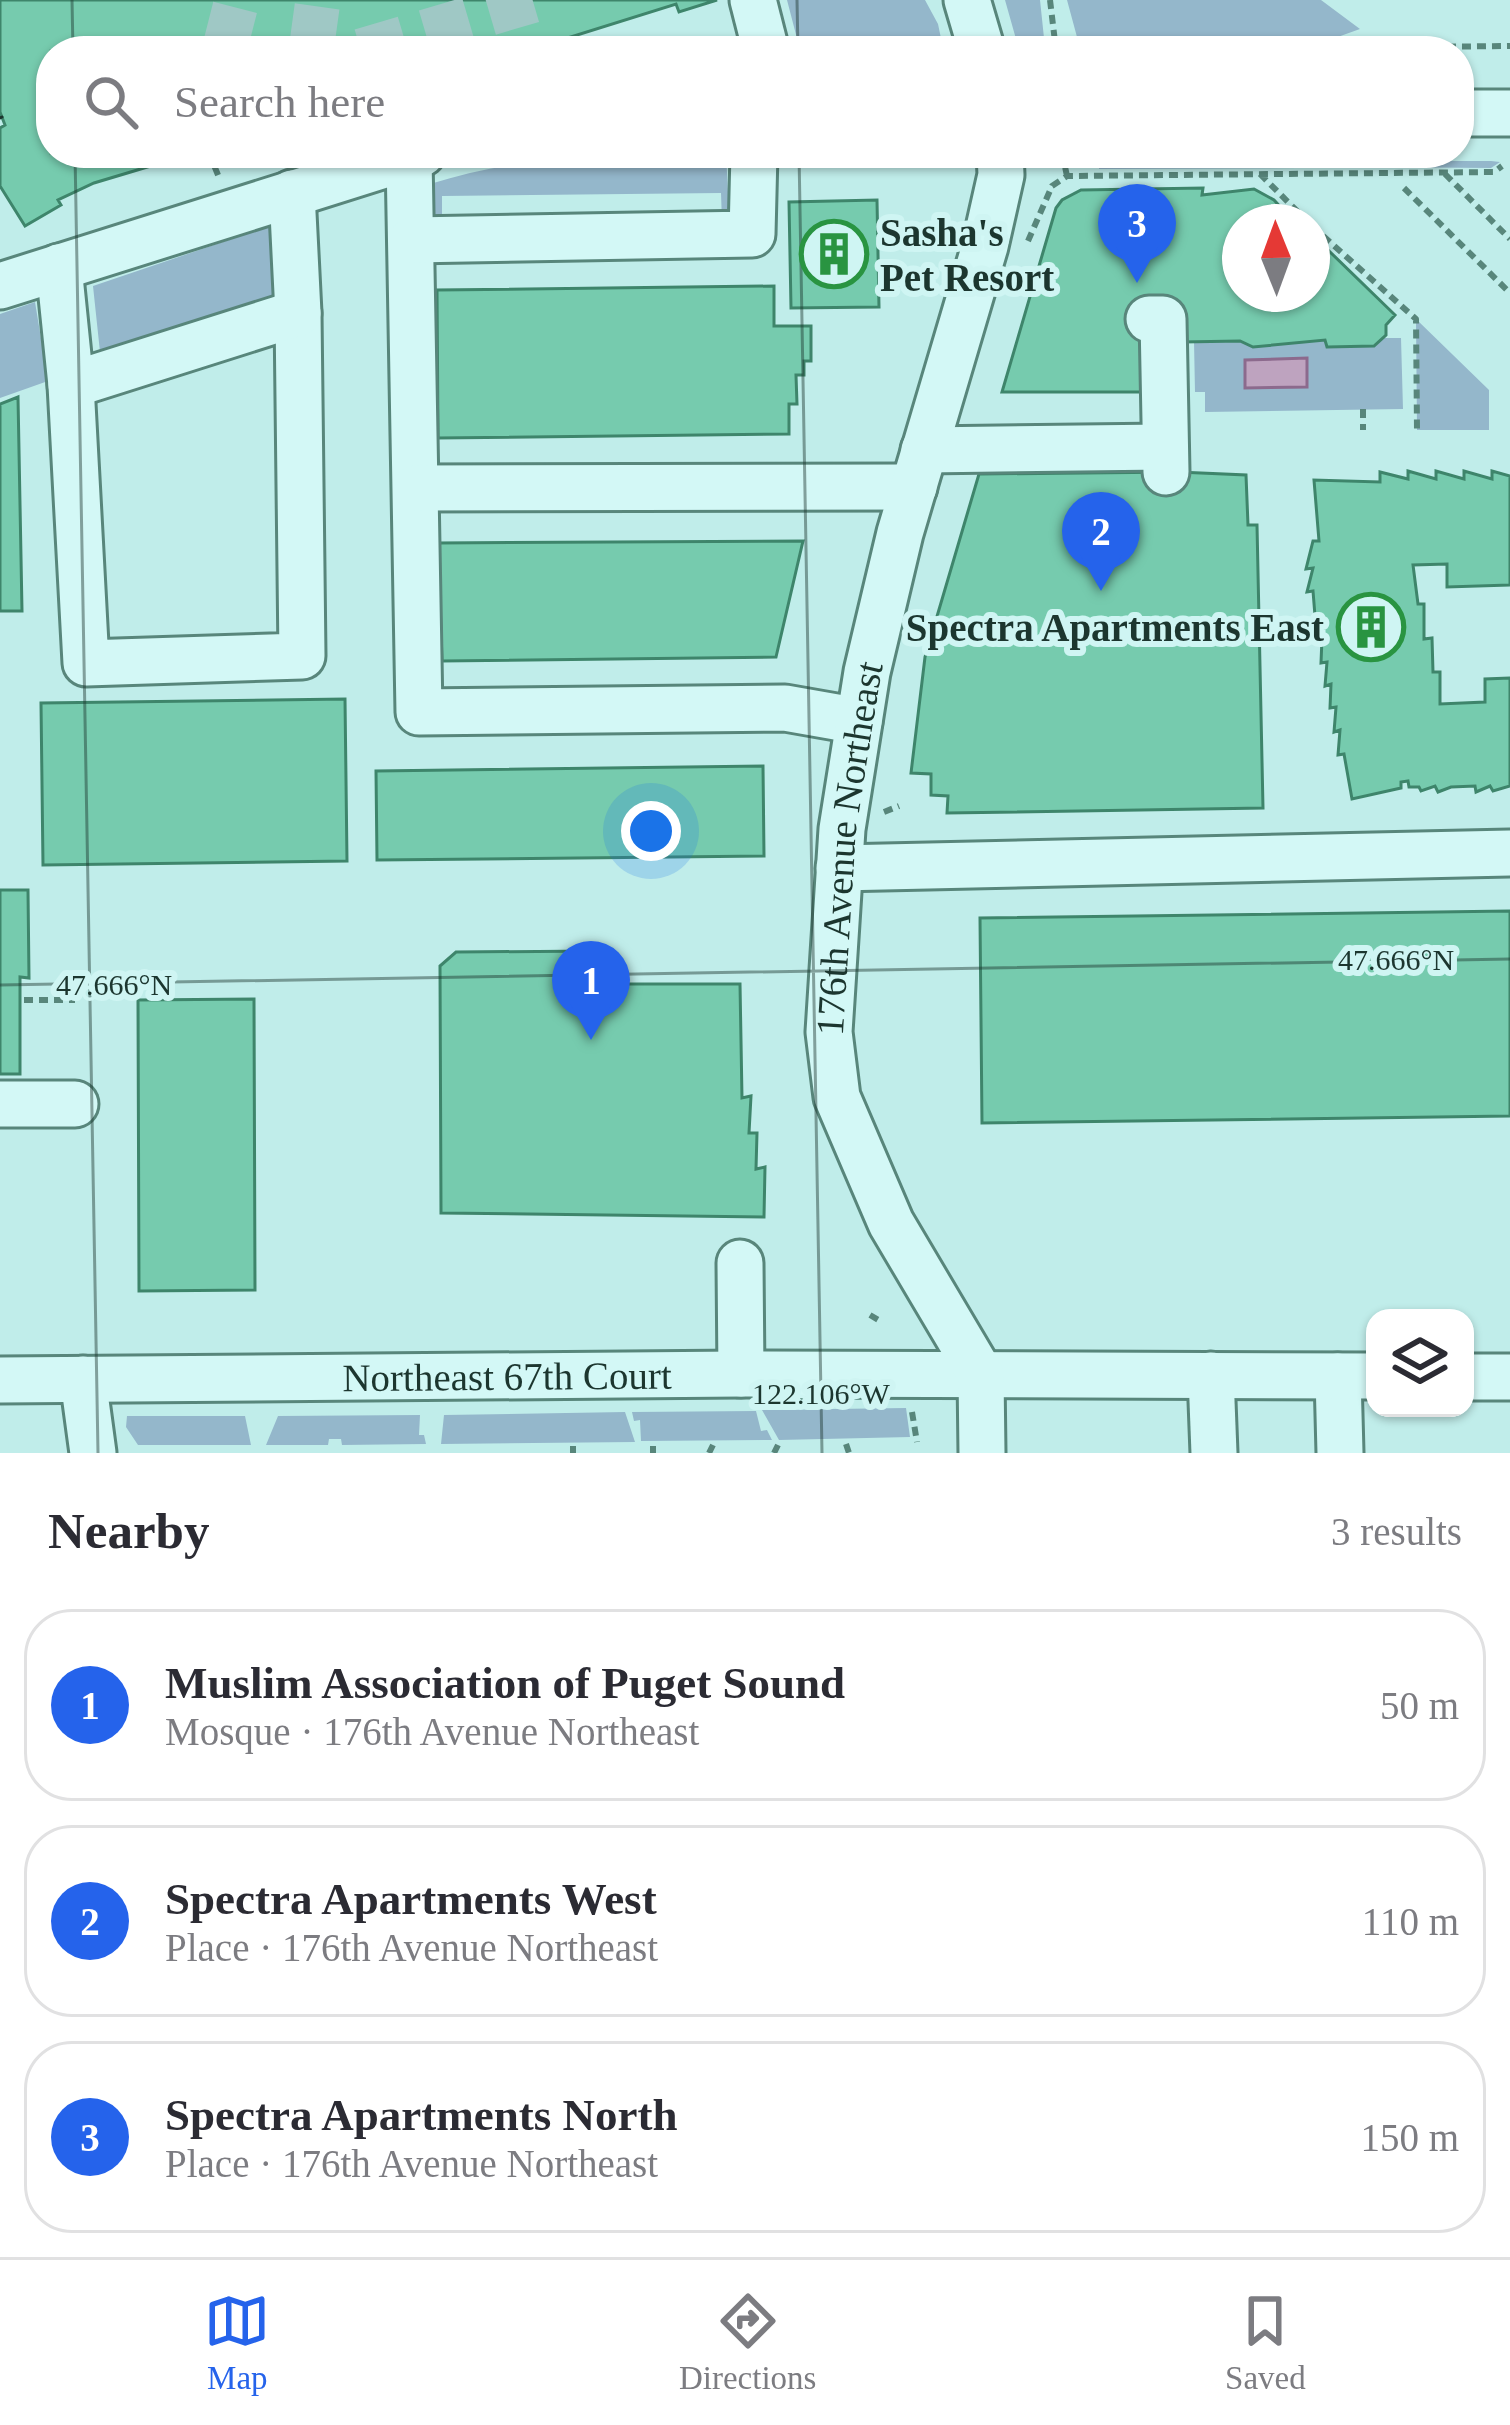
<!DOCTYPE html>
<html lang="en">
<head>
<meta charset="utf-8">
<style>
	body { margin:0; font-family:"Times New Roman",serif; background:#f2f2f3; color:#2b2b33 }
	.controls { position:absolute; right:36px; bottom:36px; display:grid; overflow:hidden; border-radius:24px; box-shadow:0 3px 9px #0004 }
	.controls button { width:108px; height:108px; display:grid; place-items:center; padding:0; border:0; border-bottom:3px solid #e1e1e2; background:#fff; color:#2b2b33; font:60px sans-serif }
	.compass { position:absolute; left:1222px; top:204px; width:108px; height:108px; border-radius:50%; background:#fff; box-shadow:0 3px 9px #0004; rotate:359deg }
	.you { position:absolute; left:651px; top:831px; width:42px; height:42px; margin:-30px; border:9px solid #fff; border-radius:50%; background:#1a73e8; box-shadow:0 0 0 18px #1a73e833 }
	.badge { display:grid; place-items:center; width:78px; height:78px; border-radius:50%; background:#2563eb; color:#fff; font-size:39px; font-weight:700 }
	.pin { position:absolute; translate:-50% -99px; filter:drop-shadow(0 3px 6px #0008) }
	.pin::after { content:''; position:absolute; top:63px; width:42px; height:36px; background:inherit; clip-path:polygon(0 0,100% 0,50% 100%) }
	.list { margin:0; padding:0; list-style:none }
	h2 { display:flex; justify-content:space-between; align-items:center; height:156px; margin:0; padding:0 48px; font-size:51px }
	h2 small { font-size:39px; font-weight:400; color:#7c7c81 }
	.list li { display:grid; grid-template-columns:78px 1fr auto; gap:36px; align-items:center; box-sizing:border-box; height:192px; margin:0 24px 24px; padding:0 24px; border:3px solid #e1e1e2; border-radius:48px }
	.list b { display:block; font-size:45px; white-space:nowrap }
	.list p { margin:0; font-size:39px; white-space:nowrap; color:#7c7c81 }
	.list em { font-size:39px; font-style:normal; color:#7c7c81 }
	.icon { flex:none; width:66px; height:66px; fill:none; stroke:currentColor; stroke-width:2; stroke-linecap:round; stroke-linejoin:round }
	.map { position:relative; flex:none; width:1510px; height:1453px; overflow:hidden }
	.search { position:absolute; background:#fff; box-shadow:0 3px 9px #0004; left:36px; right:36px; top:36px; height:132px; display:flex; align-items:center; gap:30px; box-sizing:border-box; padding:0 42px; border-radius:48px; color:#7c7c81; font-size:45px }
	.sheet { height:804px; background:#fff }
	nav { display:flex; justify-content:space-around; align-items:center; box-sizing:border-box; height:168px; border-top:3px solid #e1e1e2; background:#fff; font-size:33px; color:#7c7c81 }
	nav a { display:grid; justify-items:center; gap:6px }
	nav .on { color:#2563eb }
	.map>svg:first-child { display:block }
	.green { fill:#94b7cb }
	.water { fill:#bea3bf; stroke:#8c6a8d; stroke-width:3 }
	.building { fill:#76cbae; stroke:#3e856b; stroke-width:3 }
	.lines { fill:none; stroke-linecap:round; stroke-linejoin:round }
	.minor-tunnel { stroke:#9fc8c5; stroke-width:45; stroke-dasharray:45 22; stroke-linecap:butt }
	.minor-casing { stroke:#58867b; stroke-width:51 }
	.path { stroke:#58867b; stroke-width:6; stroke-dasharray:9 6; stroke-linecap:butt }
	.minor { stroke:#d3f8f6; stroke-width:45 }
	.tram { stroke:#1c362f; stroke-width:3 }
	.ticks { fill:none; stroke:#1c362f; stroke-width:3; stroke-opacity:0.45 }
	.labels { text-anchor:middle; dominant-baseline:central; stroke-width:12; stroke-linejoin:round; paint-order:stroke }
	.poi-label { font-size:39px; font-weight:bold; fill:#1c362f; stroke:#cff5f3; text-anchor:start }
	.street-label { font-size:39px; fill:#1c362f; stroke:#cff5f3 }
	.ticks-label { font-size:30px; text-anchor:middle; fill:#1c362f; stroke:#cff5f3; stroke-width:12; stroke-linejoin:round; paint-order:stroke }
</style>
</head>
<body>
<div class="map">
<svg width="1510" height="1453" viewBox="0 0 1510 1453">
	<rect width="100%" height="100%" fill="#c0edea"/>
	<path class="green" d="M787,0H925L938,24L943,48L800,50Z
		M1005,0H1040L1044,38L1016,39Z
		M1067,0H1321L1360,29L1332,39L1077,37Z
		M726,153L729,211L722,222L721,193L442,196V227L427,228L430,184C527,153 625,155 726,153Z
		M1297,161V168L1099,169V163Z
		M1363,161H1491L1500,162L1491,168L1364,167Z
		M273,225L274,297L100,352L93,286Z
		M35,302L48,381L0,398V314Z
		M1416,319L1489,390V430H1417Z
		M1383,338H1401L1403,409L1205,412V392H1195L1194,341H1240L1253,347L1325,340L1328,347L1374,346Z
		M906,1408L910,1437L779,1440L762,1410Z
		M756,1411L761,1431L767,1430L772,1440L641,1441L640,1420L634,1421L632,1412Z
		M625,1412L635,1442L441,1444L444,1415Z
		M420,1415L419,1435H424L426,1444L342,1445L341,1439H329L328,1445H266L278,1416Z
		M127,1416H245L251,1445H138L126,1427Z"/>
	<path class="water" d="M1307,358V387L1245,388V360Z"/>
	<path class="building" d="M0,0H717L679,12L676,4L526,51H51V153H194L94,183L58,200L61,205L25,226L0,186V128L5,125L0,112Z
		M1203,188L1202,195L1254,189L1274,200L1294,222H1240V294H1312V243L1317,249L1313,254L1319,259L1328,250L1395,315L1386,325V335L1374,346L1327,347L1325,340L1253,347L1240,341L1182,342L1145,392H1002L1056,208L1062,200L1081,190Z
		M877,200L879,307L791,308L789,202Z
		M774,286V326H811V361H804V375H796L797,404H789V434L438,438L437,290Z
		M18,397L22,611H0V404Z
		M1408,471L1436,479V471L1464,479V471L1492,479V471L1510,476V585L1447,587V564L1413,565L1418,604H1424V639L1432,638L1433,672H1440V704L1485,702V679L1510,678V786L1493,791L1490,786L1476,792L1475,786L1451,787L1438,792L1435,786L1421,791L1419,787H1409L1408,781L1401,782V788L1352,799L1344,754L1338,755L1340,730L1334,732L1336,707L1330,708L1331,684L1325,686L1327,662L1321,663L1322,638L1317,641L1313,591L1307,592L1313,568L1306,569L1313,541H1319L1314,480L1380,482V472L1408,479Z
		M1178,472L1246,475L1248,525H1257L1263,808L947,813L948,796L931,795V774L911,773L925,657L979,474Z
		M803,541L776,657L442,661L438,543Z
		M345,699L347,861L43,865L41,703Z
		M763,766L764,856L377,860L376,771Z
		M0,890H28L29,978L20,977V1074H0Z
		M1510,911V1116L982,1123L980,918Z
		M596,951L606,968V984H740L742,1098L751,1096L749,1133H757L756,1169L765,1167L764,1217L441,1213L440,966L456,952Z
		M254,999L255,1290L139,1291L138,1000Z"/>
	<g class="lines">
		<path class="minor-tunnel" d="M224,51L237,0
			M311,51L318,0
			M361,51L534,0"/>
		<g class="minor-casing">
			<g id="minor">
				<path d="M753,0L766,51"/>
				<path d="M967,0L982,51"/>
				<path d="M1459,113H1510"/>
				<path d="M409,157L419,712L785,708L859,721"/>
				<path d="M412,240L752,234L754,153"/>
				<path d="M59,267L71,385L86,663L302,656L298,313L292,193"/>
				<path d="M0,286L422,153"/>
				<path d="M1149,319H1163L1166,472"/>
				<path d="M71,385L298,313"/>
				<path d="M924,450L1165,447"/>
				<path d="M416,488L914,487"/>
				<path d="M839,868L1510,853"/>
				<path d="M0,1104H75"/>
				<path d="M740,1263L741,1374"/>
				<path d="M1211,1375L1214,1453"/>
				<path d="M1338,1376L1340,1453"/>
				<path d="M1465,1377H1510"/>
				<path d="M83,1379L93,1453"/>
				<path id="s1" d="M0,1380L741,1374L1375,1376"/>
				<path id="s2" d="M982,1453L981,1375L891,1223L837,1097L829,1032L842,829L867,672L900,533L985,246L1001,175L1000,153"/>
			</g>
		</g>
		<path class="path" d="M1050,0L1056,50
			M1042,51L1510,46
			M209,153L220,180
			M1062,153L1067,176
			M1260,174L1308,222
			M1445,174L1510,239
			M1404,188L1510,293
			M1312,226L1416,319L1417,430
			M1028,241L1052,186L1067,176L1494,172L1502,166
			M1363,409V430
			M884,812L899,806
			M24,1000H75
			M870,1315L882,1322
			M912,1412L917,1442
			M846,1444L849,1453
			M653,1446V1453
			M573,1453V1446
			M709,1453L713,1445
			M774,1453L778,1445"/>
		<use href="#minor" class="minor"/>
		<path class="tram" d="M0,118L2,117"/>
	</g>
	<path class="ticks" d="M72,0L73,51M797,0L798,51M75,153L98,1453M799,153L822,1453M0,985L1510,959"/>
	<defs>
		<g id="building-ring" transform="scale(3.45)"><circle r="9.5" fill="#cff5f3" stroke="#299441" stroke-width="1.5"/><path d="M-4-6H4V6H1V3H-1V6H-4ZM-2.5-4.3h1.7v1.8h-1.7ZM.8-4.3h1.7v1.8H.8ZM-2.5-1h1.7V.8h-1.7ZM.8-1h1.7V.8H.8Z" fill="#299441"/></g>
	</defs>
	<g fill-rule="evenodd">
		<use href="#building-ring" x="834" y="254"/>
		<use href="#building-ring" x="1371" y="627"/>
	</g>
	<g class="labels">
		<g class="poi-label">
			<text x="880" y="232">Sasha's<tspan x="880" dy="45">Pet Resort</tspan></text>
			<text x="1324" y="627" text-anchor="end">Spectra Apartments East</text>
		</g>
		<g class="street-label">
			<text stroke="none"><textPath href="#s2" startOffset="642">176th Avenue Northeast</textPath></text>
			<text stroke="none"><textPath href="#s1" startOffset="507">Northeast 67th Court</textPath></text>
		</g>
	</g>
	<g class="ticks-label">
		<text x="1396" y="970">47.666°N</text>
		<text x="114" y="995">47.666°N</text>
		<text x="821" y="1404">122.106°W</text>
	</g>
</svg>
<div class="controls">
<button><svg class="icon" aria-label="layers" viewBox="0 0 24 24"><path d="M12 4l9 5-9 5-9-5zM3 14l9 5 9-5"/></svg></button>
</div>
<svg class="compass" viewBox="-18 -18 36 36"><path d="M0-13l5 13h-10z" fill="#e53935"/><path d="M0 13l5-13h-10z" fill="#7c7c81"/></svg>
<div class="you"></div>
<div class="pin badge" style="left:591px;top:1040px">1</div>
<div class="pin badge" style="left:1101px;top:591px">2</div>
<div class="pin badge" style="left:1137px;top:283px">3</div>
<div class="search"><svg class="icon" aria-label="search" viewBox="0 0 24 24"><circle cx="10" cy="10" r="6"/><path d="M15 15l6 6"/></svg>Search here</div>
</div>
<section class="sheet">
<h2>Nearby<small>3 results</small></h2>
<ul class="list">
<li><span class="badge">1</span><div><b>Muslim Association of Puget Sound</b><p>Mosque · 176th Avenue Northeast</p></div><em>50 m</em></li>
<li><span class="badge">2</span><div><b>Spectra Apartments West</b><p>Place · 176th Avenue Northeast</p></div><em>110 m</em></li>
<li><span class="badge">3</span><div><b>Spectra Apartments North</b><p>Place · 176th Avenue Northeast</p></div><em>150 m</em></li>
</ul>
</section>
<nav>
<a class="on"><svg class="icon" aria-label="map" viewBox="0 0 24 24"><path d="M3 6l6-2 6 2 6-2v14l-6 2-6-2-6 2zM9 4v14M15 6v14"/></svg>Map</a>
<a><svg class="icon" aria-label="directions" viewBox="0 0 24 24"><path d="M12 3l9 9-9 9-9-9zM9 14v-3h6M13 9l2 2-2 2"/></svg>Directions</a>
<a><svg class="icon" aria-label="saved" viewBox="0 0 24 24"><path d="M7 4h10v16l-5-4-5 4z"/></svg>Saved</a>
</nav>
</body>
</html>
